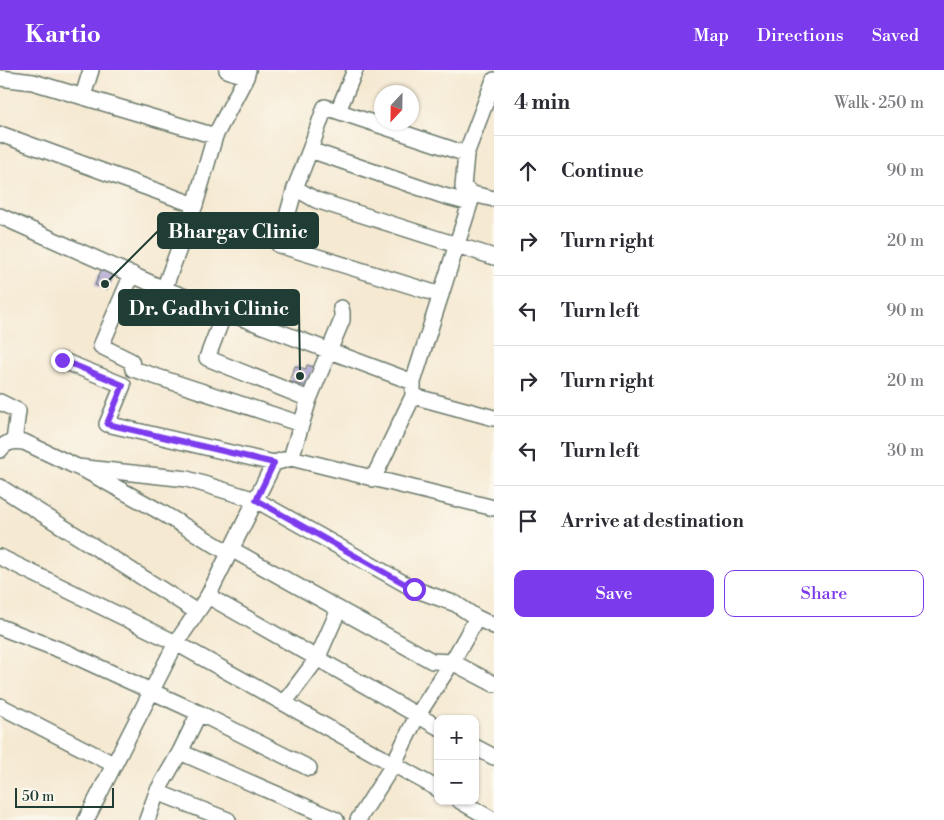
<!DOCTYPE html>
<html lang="en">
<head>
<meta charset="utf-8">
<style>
	body { margin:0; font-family:"Libre Bodoni",serif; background:#f7f7f7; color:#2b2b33 }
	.controls { position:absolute; right:15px; bottom:15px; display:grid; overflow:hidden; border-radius:10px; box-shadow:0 1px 4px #0004 }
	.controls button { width:45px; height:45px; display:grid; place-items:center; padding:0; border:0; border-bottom:1px solid #e1e1e2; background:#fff; color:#2b2b33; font:25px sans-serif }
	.compass { position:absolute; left:374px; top:15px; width:45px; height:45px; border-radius:50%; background:#fff; box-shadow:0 1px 4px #0004; rotate:202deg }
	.scale { position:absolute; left:15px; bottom:12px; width:99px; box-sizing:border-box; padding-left:5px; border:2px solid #1f3d34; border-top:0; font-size:14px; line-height:18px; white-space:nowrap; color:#1f3d34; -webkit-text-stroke:4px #fbf7ec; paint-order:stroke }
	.stop { position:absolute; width:15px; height:15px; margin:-11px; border:4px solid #7c3aed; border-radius:50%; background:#fff }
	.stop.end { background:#7c3aed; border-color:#fff; box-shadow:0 1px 5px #0008 }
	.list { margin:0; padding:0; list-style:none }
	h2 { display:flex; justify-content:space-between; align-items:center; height:65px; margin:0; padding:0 20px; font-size:21px }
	h2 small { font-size:16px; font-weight:400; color:#7c7c81 }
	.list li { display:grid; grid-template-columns:32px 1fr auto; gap:15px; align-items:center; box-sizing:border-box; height:70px; padding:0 20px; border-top:1px solid #e1e1e2 }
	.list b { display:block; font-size:19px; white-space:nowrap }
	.list em { font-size:16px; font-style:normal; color:#7c7c81 }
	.actions { display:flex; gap:10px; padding:15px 20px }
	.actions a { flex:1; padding:11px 0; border:1px solid #7c3aed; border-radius:10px; text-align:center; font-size:18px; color:#7c3aed }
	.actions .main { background:#7c3aed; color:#fff }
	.icon { flex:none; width:28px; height:28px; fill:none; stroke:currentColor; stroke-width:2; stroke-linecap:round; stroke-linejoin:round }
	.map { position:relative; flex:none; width:494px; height:750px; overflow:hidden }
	header { display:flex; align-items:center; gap:30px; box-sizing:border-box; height:70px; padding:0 25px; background:#7c3aed; color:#fff }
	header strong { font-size:24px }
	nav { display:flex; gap:28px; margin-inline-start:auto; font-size:18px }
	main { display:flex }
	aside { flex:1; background:#fff }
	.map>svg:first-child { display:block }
	.building { fill:#aaa0d1 }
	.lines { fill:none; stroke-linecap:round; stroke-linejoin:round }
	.minor-casing { stroke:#6a796b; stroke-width:18 }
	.minor { stroke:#fff; stroke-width:15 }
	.route { stroke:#7c3aed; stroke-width:6 }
	.leader { fill:none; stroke:#1f3d34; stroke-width:2 }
	.callout-dot { fill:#1f3d34; stroke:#fbf7ec; stroke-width:2 }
	.callout { fill:#1f3d34; stroke:#1f3d34; stroke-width:2 }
	.callout-label { font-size:20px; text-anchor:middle; font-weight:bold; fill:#fff }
</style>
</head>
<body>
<header>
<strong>Kartio</strong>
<nav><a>Map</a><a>Directions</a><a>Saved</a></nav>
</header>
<main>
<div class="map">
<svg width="494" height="750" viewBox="0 0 494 750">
	<rect width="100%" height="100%" fill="#fbf7ec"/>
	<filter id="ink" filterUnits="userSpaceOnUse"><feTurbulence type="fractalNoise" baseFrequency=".02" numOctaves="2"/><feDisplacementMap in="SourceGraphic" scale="10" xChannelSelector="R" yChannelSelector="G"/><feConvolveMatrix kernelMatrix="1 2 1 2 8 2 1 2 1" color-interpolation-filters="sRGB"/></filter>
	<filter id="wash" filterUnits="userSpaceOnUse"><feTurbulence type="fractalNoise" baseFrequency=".0096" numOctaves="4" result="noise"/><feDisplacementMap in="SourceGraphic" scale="20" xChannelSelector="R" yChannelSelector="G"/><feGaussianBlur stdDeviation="1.12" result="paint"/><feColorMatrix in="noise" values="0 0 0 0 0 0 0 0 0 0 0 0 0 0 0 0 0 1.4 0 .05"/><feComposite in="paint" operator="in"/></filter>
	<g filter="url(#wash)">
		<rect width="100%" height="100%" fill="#f5e9d2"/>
		<g id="blocks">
			<path class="building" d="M102,198L114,204L107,220L95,215Z
				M307,295L314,297L307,317L289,311L295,296L306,299Z"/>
		</g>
	</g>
	<g filter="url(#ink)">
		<use href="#blocks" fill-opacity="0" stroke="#6a796b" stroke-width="1"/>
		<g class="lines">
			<g class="minor-casing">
				<path id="minor" d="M227,0L246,7
					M0,8L33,12L215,66
					M83,26L91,0
					M338,41L355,0
					M3,65L195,135
					M310,80L325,37L466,84
					M295,118L316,130L494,187
					M473,124L463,117L466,84L494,10
					M494,129L473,124L413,312V326L494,348
					M0,146L164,219L413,312
					M132,204L101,276L131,291L133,299L301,354
					M164,219L195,135L215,66L246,7L248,0
					M441,225L279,175L295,118L310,80L444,126L470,133
					M225,241L207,288L309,329
					M61,290L123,315L107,354L274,393L291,388L494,438
					M0,332L18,341L14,371
					M0,380C6,371 14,371 24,372L90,403L159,441L229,483
					M291,388L309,329L342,250V242L341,238
					M77,397L187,409L256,430L414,519L456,534L477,548L452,592L417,646L393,695L358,750
					M373,409L413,326
					M0,417L197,542
					M231,479L432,591L452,592L494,614
					M0,487L176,573L438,719
					M208,526L438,657
					M477,548L494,556
					M0,557L68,583L199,643L309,698
					M284,633L317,589L339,539
					M0,636L113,694
					M475,677L494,687
					M180,682L336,750
					M157,722L228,750
					M460,731L493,750
					M86,750L176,573L208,526L274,393
					M147,750L157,722L180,682L199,643"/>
			</g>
			<use href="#minor" class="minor"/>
		</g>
	</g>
	<g class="lines" filter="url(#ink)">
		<path class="route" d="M62,290L123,315L107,354L274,393L256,430L414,519"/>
	</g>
	<path class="leader" d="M105 214L158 161M300 306L299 238"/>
	<g class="callout-dot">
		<circle cx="105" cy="214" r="5"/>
		<circle cx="300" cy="306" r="5"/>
	</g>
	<g class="callout">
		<rect x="158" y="143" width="160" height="35" rx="5"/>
		<rect x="119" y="220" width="180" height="35" rx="5"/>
	</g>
	<g class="callout-label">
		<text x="238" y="168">Bhargav Clinic</text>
		<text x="209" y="245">Dr. Gadhvi Clinic</text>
	</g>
</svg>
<div class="controls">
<button>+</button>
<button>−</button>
</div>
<svg class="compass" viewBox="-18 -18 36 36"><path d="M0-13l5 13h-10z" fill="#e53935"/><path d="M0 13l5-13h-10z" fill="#7c7c81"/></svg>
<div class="scale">50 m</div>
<div class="stop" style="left:414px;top:519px"></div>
<div class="stop end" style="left:62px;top:290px"></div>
</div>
<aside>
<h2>4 min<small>Walk · 250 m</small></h2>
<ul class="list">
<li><svg class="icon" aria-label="ahead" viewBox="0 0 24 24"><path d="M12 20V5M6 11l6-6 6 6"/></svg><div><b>Continue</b></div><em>90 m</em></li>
<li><svg class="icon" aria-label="right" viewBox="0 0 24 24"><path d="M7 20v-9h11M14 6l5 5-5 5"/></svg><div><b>Turn right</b></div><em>20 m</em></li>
<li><svg class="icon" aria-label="left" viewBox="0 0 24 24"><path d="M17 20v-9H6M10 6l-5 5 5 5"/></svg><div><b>Turn left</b></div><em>90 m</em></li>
<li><svg class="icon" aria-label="right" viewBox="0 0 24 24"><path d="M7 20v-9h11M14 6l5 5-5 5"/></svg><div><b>Turn right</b></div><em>20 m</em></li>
<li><svg class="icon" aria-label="left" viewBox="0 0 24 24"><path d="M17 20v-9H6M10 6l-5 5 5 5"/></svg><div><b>Turn left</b></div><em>30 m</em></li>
<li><svg class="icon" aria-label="arrive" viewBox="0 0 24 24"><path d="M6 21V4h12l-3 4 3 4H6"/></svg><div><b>Arrive at destination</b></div></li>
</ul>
<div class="actions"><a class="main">Save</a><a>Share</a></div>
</aside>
</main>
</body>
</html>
